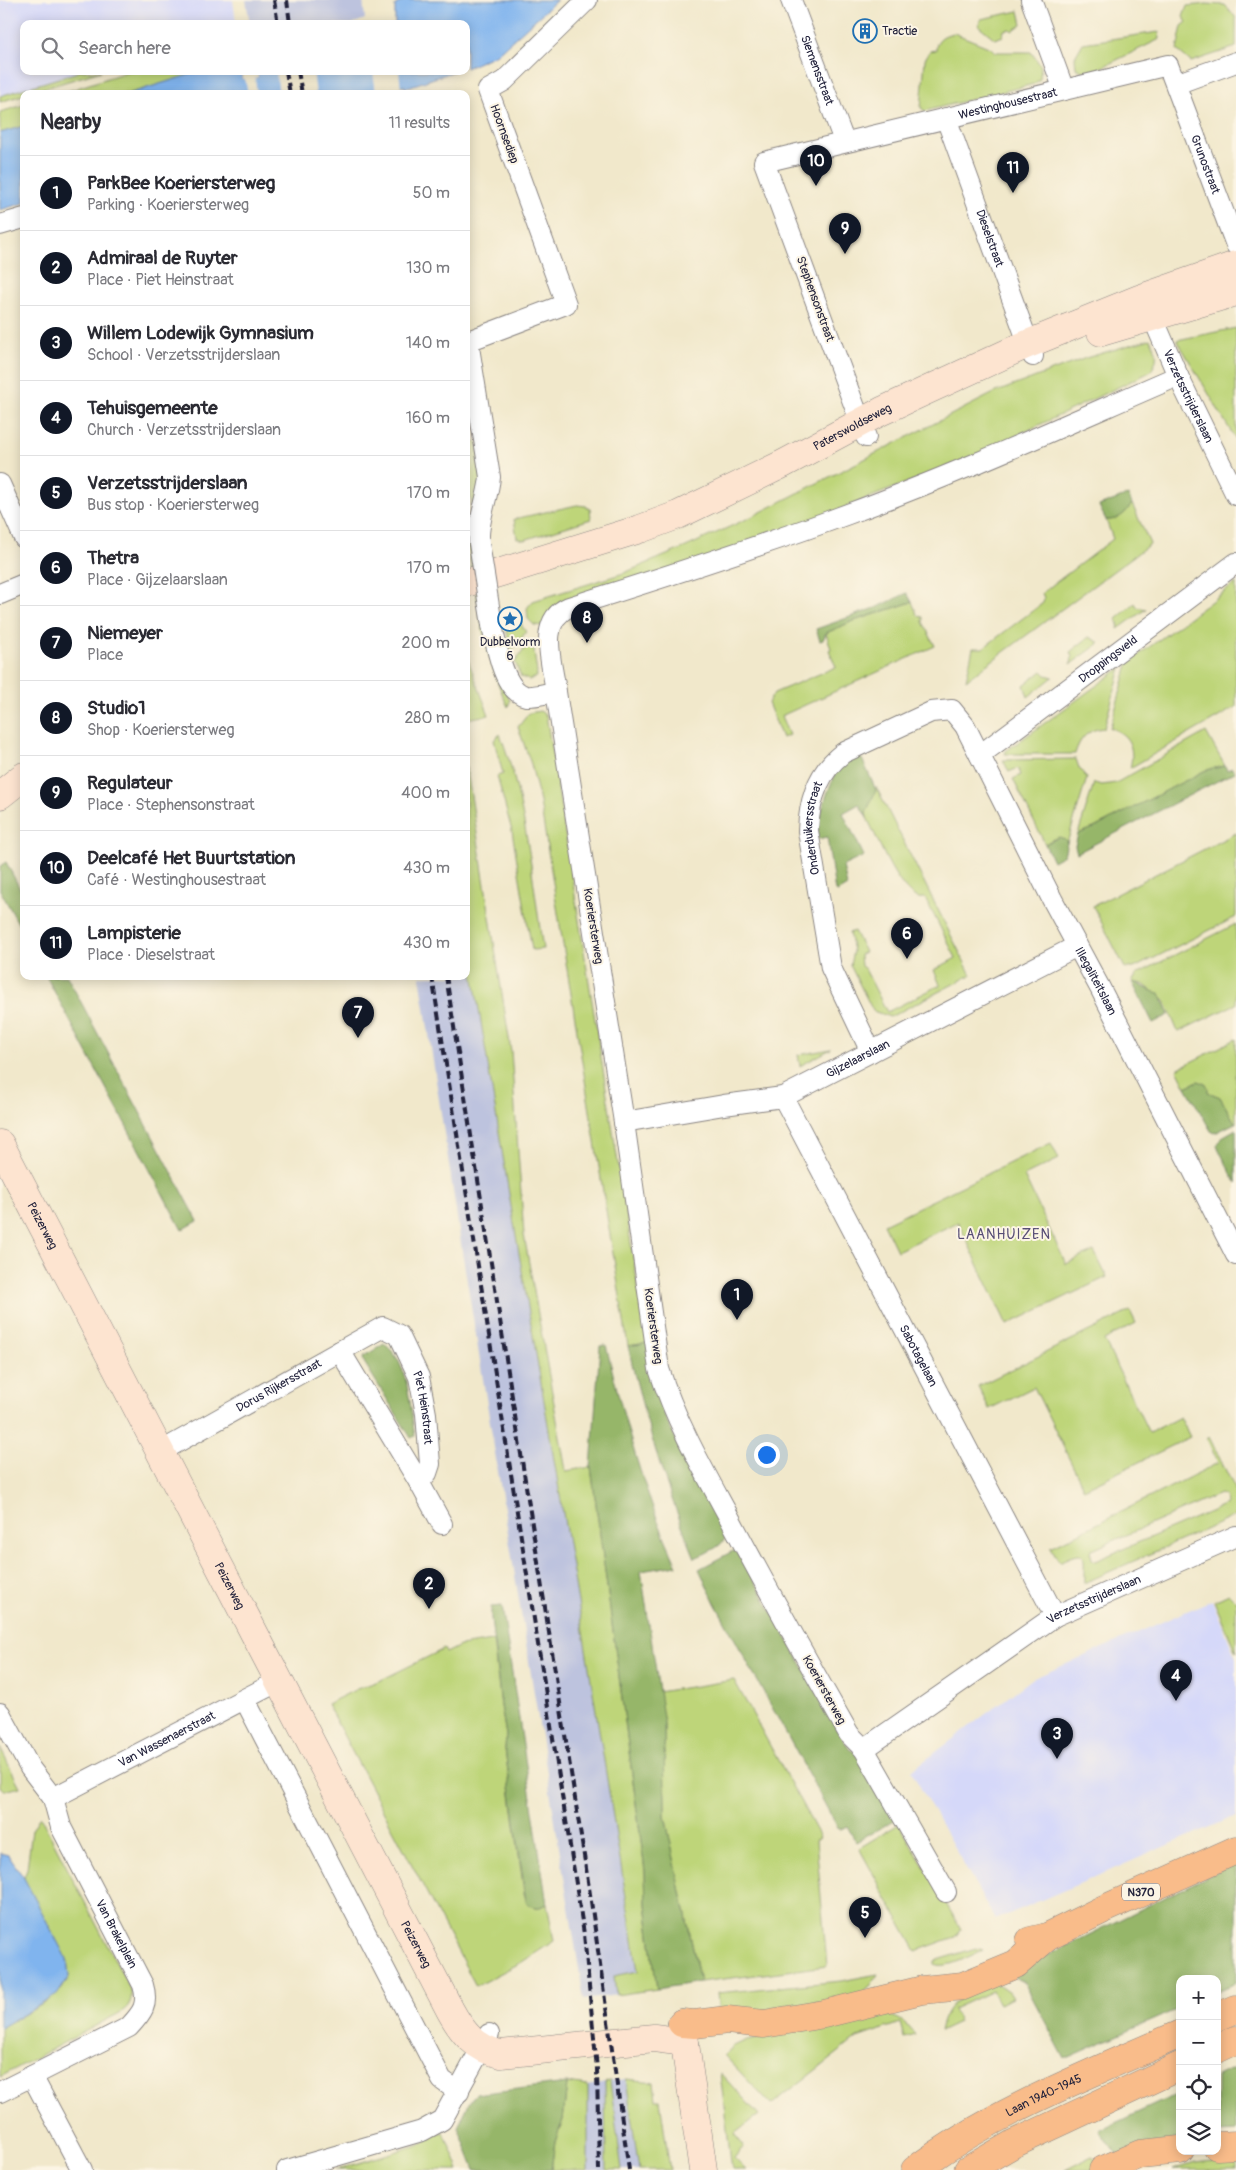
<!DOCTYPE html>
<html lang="en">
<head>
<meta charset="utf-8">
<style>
	body { margin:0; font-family:Pangolin,sans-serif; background:#f7f7f7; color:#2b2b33 }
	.controls { position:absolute; right:15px; bottom:15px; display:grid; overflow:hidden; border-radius:10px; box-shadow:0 2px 12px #0003 }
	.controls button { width:45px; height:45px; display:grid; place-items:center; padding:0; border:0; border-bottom:1px solid #e1e1e2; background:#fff; color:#2b2b33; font:25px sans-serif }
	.you { position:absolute; left:766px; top:1454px; width:18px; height:18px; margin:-12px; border:4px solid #fff; border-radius:50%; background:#1a73e8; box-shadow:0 0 0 8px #1a73e833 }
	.badge { display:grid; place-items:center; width:32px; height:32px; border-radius:50%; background:#111827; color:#fff; font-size:16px; font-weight:700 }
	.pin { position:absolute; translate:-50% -41px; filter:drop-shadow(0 1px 2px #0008) }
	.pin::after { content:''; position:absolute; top:26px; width:18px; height:15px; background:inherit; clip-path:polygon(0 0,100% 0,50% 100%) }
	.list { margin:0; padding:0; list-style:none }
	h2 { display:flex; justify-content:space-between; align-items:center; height:65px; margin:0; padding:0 20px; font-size:21px }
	h2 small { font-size:16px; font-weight:400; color:#7c7c81 }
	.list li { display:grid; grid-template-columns:32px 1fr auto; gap:15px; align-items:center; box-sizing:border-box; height:75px; padding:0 20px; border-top:1px solid #e1e1e2 }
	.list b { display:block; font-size:19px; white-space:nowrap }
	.list p { margin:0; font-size:16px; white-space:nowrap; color:#7c7c81 }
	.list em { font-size:16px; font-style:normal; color:#7c7c81 }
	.icon { flex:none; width:28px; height:28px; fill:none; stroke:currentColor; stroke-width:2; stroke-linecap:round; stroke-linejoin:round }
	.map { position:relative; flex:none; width:1236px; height:2170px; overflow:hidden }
	.search { position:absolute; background:#fff; box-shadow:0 2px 12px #0003; left:20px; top:20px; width:450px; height:55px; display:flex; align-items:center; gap:12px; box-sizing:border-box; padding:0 18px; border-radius:10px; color:#7c7c81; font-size:19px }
	.panel { position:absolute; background:#fff; box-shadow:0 2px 12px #0003; left:20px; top:90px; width:450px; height:890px; border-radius:10px }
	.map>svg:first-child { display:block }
	.built { fill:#d5d8f9 }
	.industrial { fill:#bdc3de }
	.green { fill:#bed579; stroke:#707c5a; fill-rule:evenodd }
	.forest { fill:#96b669; stroke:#5c6c52 }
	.water { fill:#80b4ee; stroke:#516b94 }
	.pier { fill:#f1e8cb }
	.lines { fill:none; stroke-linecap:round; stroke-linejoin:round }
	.street-casing { stroke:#8a8583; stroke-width:22 }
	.secondary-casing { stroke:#8a8583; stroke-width:29 }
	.highway-casing { stroke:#8a8583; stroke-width:29 }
	.street { stroke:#fff; stroke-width:20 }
	.secondary { stroke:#fde4d0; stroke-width:28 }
	.highway { stroke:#f9bc8a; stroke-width:28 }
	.rail { stroke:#22223b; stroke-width:4; stroke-dasharray:8 4; stroke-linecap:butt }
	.street-bridge-casing { stroke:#8a8583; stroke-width:22; stroke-linecap:butt }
	.street-bridge { stroke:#fff; stroke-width:20 }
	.labels { text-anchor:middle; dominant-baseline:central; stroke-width:4; stroke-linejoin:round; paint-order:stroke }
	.shield { fill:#fcf5e5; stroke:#63616e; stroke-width:1 }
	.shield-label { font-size:11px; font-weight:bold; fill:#22223b }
	.poi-label { font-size:12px; fill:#22223b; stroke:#fcf5e5; text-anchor:start }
	.street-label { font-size:12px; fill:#22223b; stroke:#fcf5e5 }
	.neighbourhood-label { font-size:14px; letter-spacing:1px; fill:#564c75; stroke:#fcf5e5 }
</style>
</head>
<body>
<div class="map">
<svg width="1236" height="2170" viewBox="0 0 1236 2170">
	<rect width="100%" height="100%" fill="#fcf5e5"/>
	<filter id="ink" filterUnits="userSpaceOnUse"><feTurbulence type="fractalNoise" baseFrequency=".02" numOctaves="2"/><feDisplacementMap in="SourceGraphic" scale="10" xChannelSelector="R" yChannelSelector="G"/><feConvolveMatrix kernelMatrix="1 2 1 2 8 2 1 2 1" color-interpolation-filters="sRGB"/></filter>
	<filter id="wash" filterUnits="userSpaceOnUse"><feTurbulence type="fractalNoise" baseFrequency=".0096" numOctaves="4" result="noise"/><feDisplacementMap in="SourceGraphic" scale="20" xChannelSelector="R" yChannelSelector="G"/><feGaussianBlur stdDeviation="1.12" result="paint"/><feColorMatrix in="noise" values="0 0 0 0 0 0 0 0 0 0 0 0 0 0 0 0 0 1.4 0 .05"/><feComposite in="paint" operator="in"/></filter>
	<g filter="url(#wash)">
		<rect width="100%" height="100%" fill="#f1e8cb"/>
		<path class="built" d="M0,0H233L236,23L24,24V71H81L0,96Z
			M1212,1600L1236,1658V1816L995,1920L911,1771L1032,1679Z"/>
		<path class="industrial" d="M246,0H363L365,19L352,24H250Z
			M466,930L511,1206L585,1643L638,1972L615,1976L616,1995L584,2000L462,1250L420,976H466Z
			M626,2079L639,2170H622L610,2081Z
			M605,2082L606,2170H588V2086Z"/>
		<path class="green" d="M1206,4L1225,5L1236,18V47L1191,62L1177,50L1182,26L1187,22L1183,17L1187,6Z
			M1019,11L1022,24L1012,31L1010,29L1004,30L1003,36L995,39L978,25L981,19Z
			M1159,32L1160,39L1088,74L1076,68L1075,57L1083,43Z
			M954,33L991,48L995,52H1031L1041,66L1040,79L1034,84L925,111L921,108L925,59L930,51L936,50C936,39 943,35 954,33Z
			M81,71H101L0,102V96Z
			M129,71H202L128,94H59Z
			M24,105V126L0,133V112Z
			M1236,328V440L1177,340Z
			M1150,339C1158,351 1159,360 1150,372L970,458L543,626L534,625L528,619L527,608L533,601L624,573L686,547L751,517L994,393L1086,358Z
			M478,442L482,476L474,518L466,469V444Z
			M1132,504L1150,544L966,680L973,648H983L1043,603L1044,598L1042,593L1113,539L1106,520C1117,521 1126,513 1132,504Z
			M577,505L586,506L590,508L591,519L524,540L517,538L514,519Z
			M468,542H472L507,694L510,701L508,707C483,655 477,599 468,542Z
			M1236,583V707L1130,768C1135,749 1130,734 1110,728L1129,662Z
			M912,602L918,616L923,617V622L935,646L781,716L789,735L782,738L768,703L774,693L836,667L829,650L831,649L826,633L851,622Z
			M1135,603L1137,607L1146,609L1118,629L1119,623L1116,619Z
			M512,609L519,613L522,626L526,632L513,649L510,648L503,611Z
			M1089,637L1100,643L1071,664L1072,657L1070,652Z
			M530,641H532L533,644L537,673L536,677L529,680L521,677L515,662Z
			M466,655L489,715L466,719Z
			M1121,668L1104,728C1088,729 1079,739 1075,754H1005L1006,751Z
			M1042,671L1046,675L1053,677L1028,697L1024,685Z
			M540,711L546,715L647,1343L628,1346L540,802L531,764L518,727L529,713Z
			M1206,732L1225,766L1206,770L1094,828L1078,834L1094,783L1102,785L1116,783Z
			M500,734C526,802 532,877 543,949L532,950L512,831L497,776L503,774L494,740Z
			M1076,759L1079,768L1087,778L1067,843L1065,839H1053L1045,844L1013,779L1021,775L1018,768L1009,772L1003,760Z
			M466,764L511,1051L524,1235L566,1471L591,1467L645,1871L646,1904L657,1989L616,1995L614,1976L638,1971L585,1643L511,1206L466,930Z
			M876,787L971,975L890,1017L873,1011L850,965L853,951L849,933L854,931L865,952L860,955L861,966L865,969L887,1012L940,985L934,970L956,958L925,898C921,898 917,899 914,896C894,883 878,839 867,818L866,813Z
			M1236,833V917L1134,968H1125L1093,906Z
			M1236,924V1004L1178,1032L1165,1001L1143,984L1132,982L1137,974Z
			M1236,1039V1123H1235L1220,1097L1207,1092L1198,1081L1186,1087L1177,1069Z
			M831,1049L800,1066L798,1055Z
			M1051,1143L1059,1159L1024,1176L1066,1264L1094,1251L1107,1277L1007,1325L958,1222L897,1251L884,1224Z
			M1130,1311L1136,1323L1104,1340L1149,1433L1180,1417L1190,1437L1084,1489L1034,1387L989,1409L978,1386Z
			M1209,1437L1236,1491V1516L1084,1583C1083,1559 1091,1546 1059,1562L1051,1547L1218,1463L1207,1439ZM1220,1494L1225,1496L1226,1505L1095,1561L1092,1559L1090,1551Z
			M1229,1594L1236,1601V1652L1214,1601Z
			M493,1641L501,1706L506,1735L505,1749L524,1893C527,1905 535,1911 547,1904L554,1941L522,1962L476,1986L327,1704L357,1689L381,1680L444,1649L446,1653L460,1646Z
			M734,1680L820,1837L816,1840L827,1966L700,1982L665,1816L664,1724L658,1692Z
			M0,1748L20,1787L5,1791L0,1788Z
			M40,1816L131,1991C133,2006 124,2011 112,2017L0,2077V2028L45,2003L62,1989L69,1977L67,1960L24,1878L27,1869L32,1830Z
			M899,1824L961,1929L955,1937L916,1951L859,1848Z
			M976,1948L983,1950C971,1955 947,1970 934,1964V1961Z
			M878,1974L871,1985L862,1993L806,2007L719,2015L717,1993L841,1981Z
			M995,1982L1009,1992L1013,1998L999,2004L992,1991L953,2009L959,2022L940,2031C947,1998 967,1994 995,1982Z
			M880,2014C897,2016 906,2021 915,2035L904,2038L900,2023L857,2038L771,2105L724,2055L734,2046L747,2040Z
			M720,2073L759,2115L734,2134L744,2146L734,2158L746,2170H732Z
			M626,2079L654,2082L656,2100H660L670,2170H639Z
			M610,2081L622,2170H606L605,2082Z
			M567,2083L588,2086V2170H551L555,2142L563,2120Z
			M444,2132L459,2170H336L424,2143L431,2134Z
			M1093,2156L1100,2165L1092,2170H1065Z
			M1236,2158V2170H1173L1195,2163Z"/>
		<path class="forest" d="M1128,495L1132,504C1125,514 1118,521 1106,520L1099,506Z
			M907,593L912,602L851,622L826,633L823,640L820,641L816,629L878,607Z
			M857,756L862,759L876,790L866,813L867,818L859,804L843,813L864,856L843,866L847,886L837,892L835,891L827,837L817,839C817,821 830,777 843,764C847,761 852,759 857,756Z
			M1225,766L1227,770L1232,768L1235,772L1077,853L1075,846L1078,834L1094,828L1206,770Z
			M1059,837L1065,839L1067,843L1064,855L1053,861L1045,844Z
			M6,862L24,896V934L0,890V866Z
			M46,976H67L198,1221L182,1230Z
			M1132,982C1142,984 1149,992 1160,993L1169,1015L1153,1023Z
			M1198,1081L1205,1083L1208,1087V1092L1220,1097L1235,1123L1215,1133L1211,1131L1186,1087Z
			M1236,1129V1183L1217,1146L1222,1137Z
			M647,1343C649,1356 650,1369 653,1381C666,1433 702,1484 727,1531C727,1546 707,1552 695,1558C666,1489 644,1419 628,1346Z
			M384,1344C409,1360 410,1409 415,1436L411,1438L364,1362L363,1357Z
			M606,1345C624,1420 644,1495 677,1565L641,1571L664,1724L665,1816L700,1982L657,1989L646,1904L645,1871L591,1467L600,1346Z
			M733,1551H736L742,1558L849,1749L859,1755L896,1819L856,1842L847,1826L839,1830L715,1603L699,1569Z
			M502,1606L547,1904C539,1909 533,1908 526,1902L505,1749L506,1735L501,1706L491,1618V1607Z
			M1236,1862V1983L1217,1991V1979H1180V2008L1065,2059L1025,1984L1010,1974Z
			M1236,2067V2131L1217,2132V2076Z
			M567,2083L563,2120L555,2142L551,2170H475L458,2127L470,2101L476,2094Z
			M1180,2093V2138L1118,2156L1100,2130Z"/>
		<path class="water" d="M405,0H557L497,54L466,68V24H395V5Z
			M201,71H241L242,79L258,77L257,71H455L405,88V86L376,89V94H128Z
			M24,126V203L0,210V133Z
			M0,1853L8,1855L24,1878L67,1960L69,1977L57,1995L0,2028Z"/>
		<path class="pier" d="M241,71H243L244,76L255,75V71H257L258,77L255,78L257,94H248L245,79H242Z
			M276,71H313L316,94H279Z
			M373,71H399L401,89L378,92L379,94H376Z"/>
	</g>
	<g filter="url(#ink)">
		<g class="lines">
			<g class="street-casing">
				<g id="street">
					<path id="s1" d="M791,0L844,141"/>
					<path d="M1031,0L1064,90"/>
					<path d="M1176,84L1236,62"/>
					<path id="s2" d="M946,118L1033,356"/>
					<path d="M0,225L24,218"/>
					<path id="s3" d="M1147,304L1178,376L1236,495"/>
					<path id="s4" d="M866,437L764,162L1168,65L1236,245"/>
					<path d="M0,484L24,538"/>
					<path d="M479,543C477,521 488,499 490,477L468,341L566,304L488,90L504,81L587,0"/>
					<path d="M0,594L24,584"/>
					<path d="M492,625C496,644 503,691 526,696C535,697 547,693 556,692"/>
					<path id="s5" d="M980,755L1236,563"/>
					<path id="s6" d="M871,1052L831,968L808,831C809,800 818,772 843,753L931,712L952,710L965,726L1052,899L1100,988L1236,1255"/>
					<path id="s7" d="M783,1097L1055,1616"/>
					<path id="s8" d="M624,1122L724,1105L783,1097L1077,946"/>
					<path d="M340,1351L419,1482L442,1524"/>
					<path id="s9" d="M160,1452L383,1327L399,1335L419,1377L426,1414L430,1464L427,1473L419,1482"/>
					<path d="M245,1700L442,2080L459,2092"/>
					<path id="s10" d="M0,1713L30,1768L53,1798L61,1827L143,1985C149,2005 142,2013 129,2027L0,2092"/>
					<path id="s11" d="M864,1749L1055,1616L1236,1536"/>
					<path id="s12" d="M53,1798L279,1681"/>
					<path d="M946,1892L864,1749L849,1734C808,1662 768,1590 729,1517C703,1469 676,1422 659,1369L624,1122L556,692C553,665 536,621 569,607C662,578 756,548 848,514C960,473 1069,423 1178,376"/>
					<path d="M32,2076L82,2170"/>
					<path d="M287,2170L422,2131L442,2120L489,2034"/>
				</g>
			</g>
			<g class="secondary-casing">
				<g id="secondary">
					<path d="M1101,332L1236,292"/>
					<path id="s13" d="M466,583L640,529L678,515L783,464L882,411L1023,346L1139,299L1236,265"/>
					<path d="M0,795L24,776"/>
					<path id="s14" d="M0,1144L450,2010C462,2032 475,2049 501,2054L654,2038L685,2042"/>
					<path d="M682,2023L703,2170"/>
				</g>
			</g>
			<g class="highway-casing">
				<g id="highway">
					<path d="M1030,1941L1047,1937L1102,1910L1236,1850"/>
					<path d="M1217,2017L1236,2009"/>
					<path d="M682,2023L695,2024L727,2020L764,2024L824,2014L922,1990L963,1986L1016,1964L1047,1937"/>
					<path d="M1217,2049L1236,2040"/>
					<path d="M1217,2146L1236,2145"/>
					<path id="s15" d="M915,2170C994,2111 1090,2074 1180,2034"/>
					<path d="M968,2170L1013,2144L1180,2066"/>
					<path d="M1103,2170L1140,2154L1180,2150"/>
				</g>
			</g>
			<use href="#street" class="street"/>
			<use href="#secondary" class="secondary"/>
			<use href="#highway" class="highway"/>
			<path class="rail" d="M274,0L278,24
				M287,0L290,24
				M286,71L290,94
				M298,71L302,94
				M432,976L584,1934L597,2069L599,2170
				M446,976L590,1894L629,2170"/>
			<g class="street-bridge-casing">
				<path id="street-bridge" d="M479,543L492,625"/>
			</g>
			<use href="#street-bridge" class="street-bridge"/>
		</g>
	</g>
	<defs>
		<g id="building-ring" transform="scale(1.25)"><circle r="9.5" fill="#fcf5e5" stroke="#1f6fb2" stroke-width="1.5"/><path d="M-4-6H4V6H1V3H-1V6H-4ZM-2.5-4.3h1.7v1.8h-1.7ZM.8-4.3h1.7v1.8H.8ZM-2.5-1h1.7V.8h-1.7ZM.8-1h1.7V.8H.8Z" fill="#1f6fb2"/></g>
		<g id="sight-ring" transform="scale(1.25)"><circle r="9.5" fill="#fcf5e5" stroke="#1f6fb2" stroke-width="1.5"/><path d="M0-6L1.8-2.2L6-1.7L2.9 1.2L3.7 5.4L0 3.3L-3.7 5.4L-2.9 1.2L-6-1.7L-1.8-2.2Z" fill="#1f6fb2"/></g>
	</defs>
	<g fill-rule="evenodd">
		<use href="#building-ring" x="865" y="31"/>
		<use href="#sight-ring" x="510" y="619"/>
	</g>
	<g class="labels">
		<rect class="shield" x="1122" y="1883.5" width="38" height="17" rx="4"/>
		<g class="shield-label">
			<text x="1141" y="1892">N370</text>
		</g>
		<g class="poi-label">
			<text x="882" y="31">Tractie</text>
			<text x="510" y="642" text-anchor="middle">Dubbelvorm<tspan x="510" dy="14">6</tspan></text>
		</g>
		<g class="street-label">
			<text stroke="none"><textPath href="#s1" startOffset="75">Siemensstraat</textPath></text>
			<text stroke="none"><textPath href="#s4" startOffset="544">Westinghousestraat</textPath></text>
			<text transform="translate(504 134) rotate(70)">Hoornsediep</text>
			<text stroke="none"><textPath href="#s4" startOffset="815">Grunostraat</textPath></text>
			<text stroke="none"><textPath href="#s2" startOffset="128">Dieselstraat</textPath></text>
			<text transform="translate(815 299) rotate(70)">Stephensonstraat</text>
			<text stroke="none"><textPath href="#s3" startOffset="101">Verzetsstrijderslaan</textPath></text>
			<text stroke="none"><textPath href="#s13" startOffset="418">Paterswoldseweg</textPath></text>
			<text stroke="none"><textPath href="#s5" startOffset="160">Droppingsveld</textPath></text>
			<text stroke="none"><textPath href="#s6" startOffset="235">Onderduikersstraat</textPath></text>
			<text transform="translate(593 926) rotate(81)">Koeriersterweg</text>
			<text stroke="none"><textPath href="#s6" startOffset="746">Illegaliteitslaan</textPath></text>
			<text stroke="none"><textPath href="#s8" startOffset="245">Gijzelaarslaan</textPath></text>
			<text stroke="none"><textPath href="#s14" startOffset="92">Peizerweg</textPath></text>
			<text transform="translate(653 1326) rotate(82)">Koeriersterweg</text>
			<text stroke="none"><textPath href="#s7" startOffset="292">Sabotagelaan</textPath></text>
			<text stroke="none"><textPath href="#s9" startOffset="136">Dorus Rijkersstraat</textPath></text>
			<text stroke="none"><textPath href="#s9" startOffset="351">Piet Heinstraat</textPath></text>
			<text stroke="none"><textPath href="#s14" startOffset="498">Peizerweg</textPath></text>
			<text stroke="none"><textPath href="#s11" startOffset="275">Verzetsstrijderslaan</textPath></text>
			<text transform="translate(824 1690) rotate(61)">Koeriersterweg</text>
			<text stroke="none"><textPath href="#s12" startOffset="128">Van Wassenaerstraat</textPath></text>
			<text stroke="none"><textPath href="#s10" startOffset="251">Van Brakelplein</textPath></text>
			<text stroke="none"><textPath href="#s14" startOffset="902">Peizerweg</textPath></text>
			<text stroke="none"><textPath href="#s15" startOffset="149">Laan 1940-1945</textPath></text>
		</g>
		<g class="neighbourhood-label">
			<text x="1004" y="1234">LAANHUIZEN</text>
		</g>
	</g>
</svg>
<div class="controls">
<button>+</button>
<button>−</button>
<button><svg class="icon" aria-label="locate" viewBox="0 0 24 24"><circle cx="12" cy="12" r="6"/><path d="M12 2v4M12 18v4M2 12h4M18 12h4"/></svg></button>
<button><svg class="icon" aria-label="layers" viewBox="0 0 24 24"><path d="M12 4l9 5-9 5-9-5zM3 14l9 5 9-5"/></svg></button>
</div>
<div class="you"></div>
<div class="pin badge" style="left:737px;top:1320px">1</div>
<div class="pin badge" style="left:429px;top:1609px">2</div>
<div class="pin badge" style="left:1057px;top:1759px">3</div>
<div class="pin badge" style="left:1176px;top:1701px">4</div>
<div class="pin badge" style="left:865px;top:1938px">5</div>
<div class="pin badge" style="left:907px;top:959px">6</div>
<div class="pin badge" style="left:358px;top:1038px">7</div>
<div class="pin badge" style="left:587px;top:643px">8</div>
<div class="pin badge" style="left:845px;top:254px">9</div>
<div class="pin badge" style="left:816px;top:186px">10</div>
<div class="pin badge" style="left:1013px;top:193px">11</div>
<div class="search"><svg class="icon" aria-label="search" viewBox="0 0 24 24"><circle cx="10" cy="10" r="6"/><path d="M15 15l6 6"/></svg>Search here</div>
<section class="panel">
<h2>Nearby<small>11 results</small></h2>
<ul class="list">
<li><span class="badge">1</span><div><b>ParkBee Koeriersterweg</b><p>Parking · Koeriersterweg</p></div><em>50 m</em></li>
<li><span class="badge">2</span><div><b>Admiraal de Ruyter</b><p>Place · Piet Heinstraat</p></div><em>130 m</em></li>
<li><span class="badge">3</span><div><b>Willem Lodewijk Gymnasium</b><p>School · Verzetsstrijderslaan</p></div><em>140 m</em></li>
<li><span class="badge">4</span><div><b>Tehuisgemeente</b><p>Church · Verzetsstrijderslaan</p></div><em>160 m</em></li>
<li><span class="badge">5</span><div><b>Verzetsstrijderslaan</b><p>Bus stop · Koeriersterweg</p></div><em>170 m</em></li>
<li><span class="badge">6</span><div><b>Thetra</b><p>Place · Gijzelaarslaan</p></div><em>170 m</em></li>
<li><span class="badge">7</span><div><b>Niemeyer</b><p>Place</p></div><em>200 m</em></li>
<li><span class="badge">8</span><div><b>Studio1</b><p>Shop · Koeriersterweg</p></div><em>280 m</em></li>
<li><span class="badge">9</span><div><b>Regulateur</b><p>Place · Stephensonstraat</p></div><em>400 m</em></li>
<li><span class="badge">10</span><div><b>Deelcafé Het Buurtstation</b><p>Café · Westinghousestraat</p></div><em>430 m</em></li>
<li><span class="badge">11</span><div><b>Lampisterie</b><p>Place · Dieselstraat</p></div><em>430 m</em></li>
</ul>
</section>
</div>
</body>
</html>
